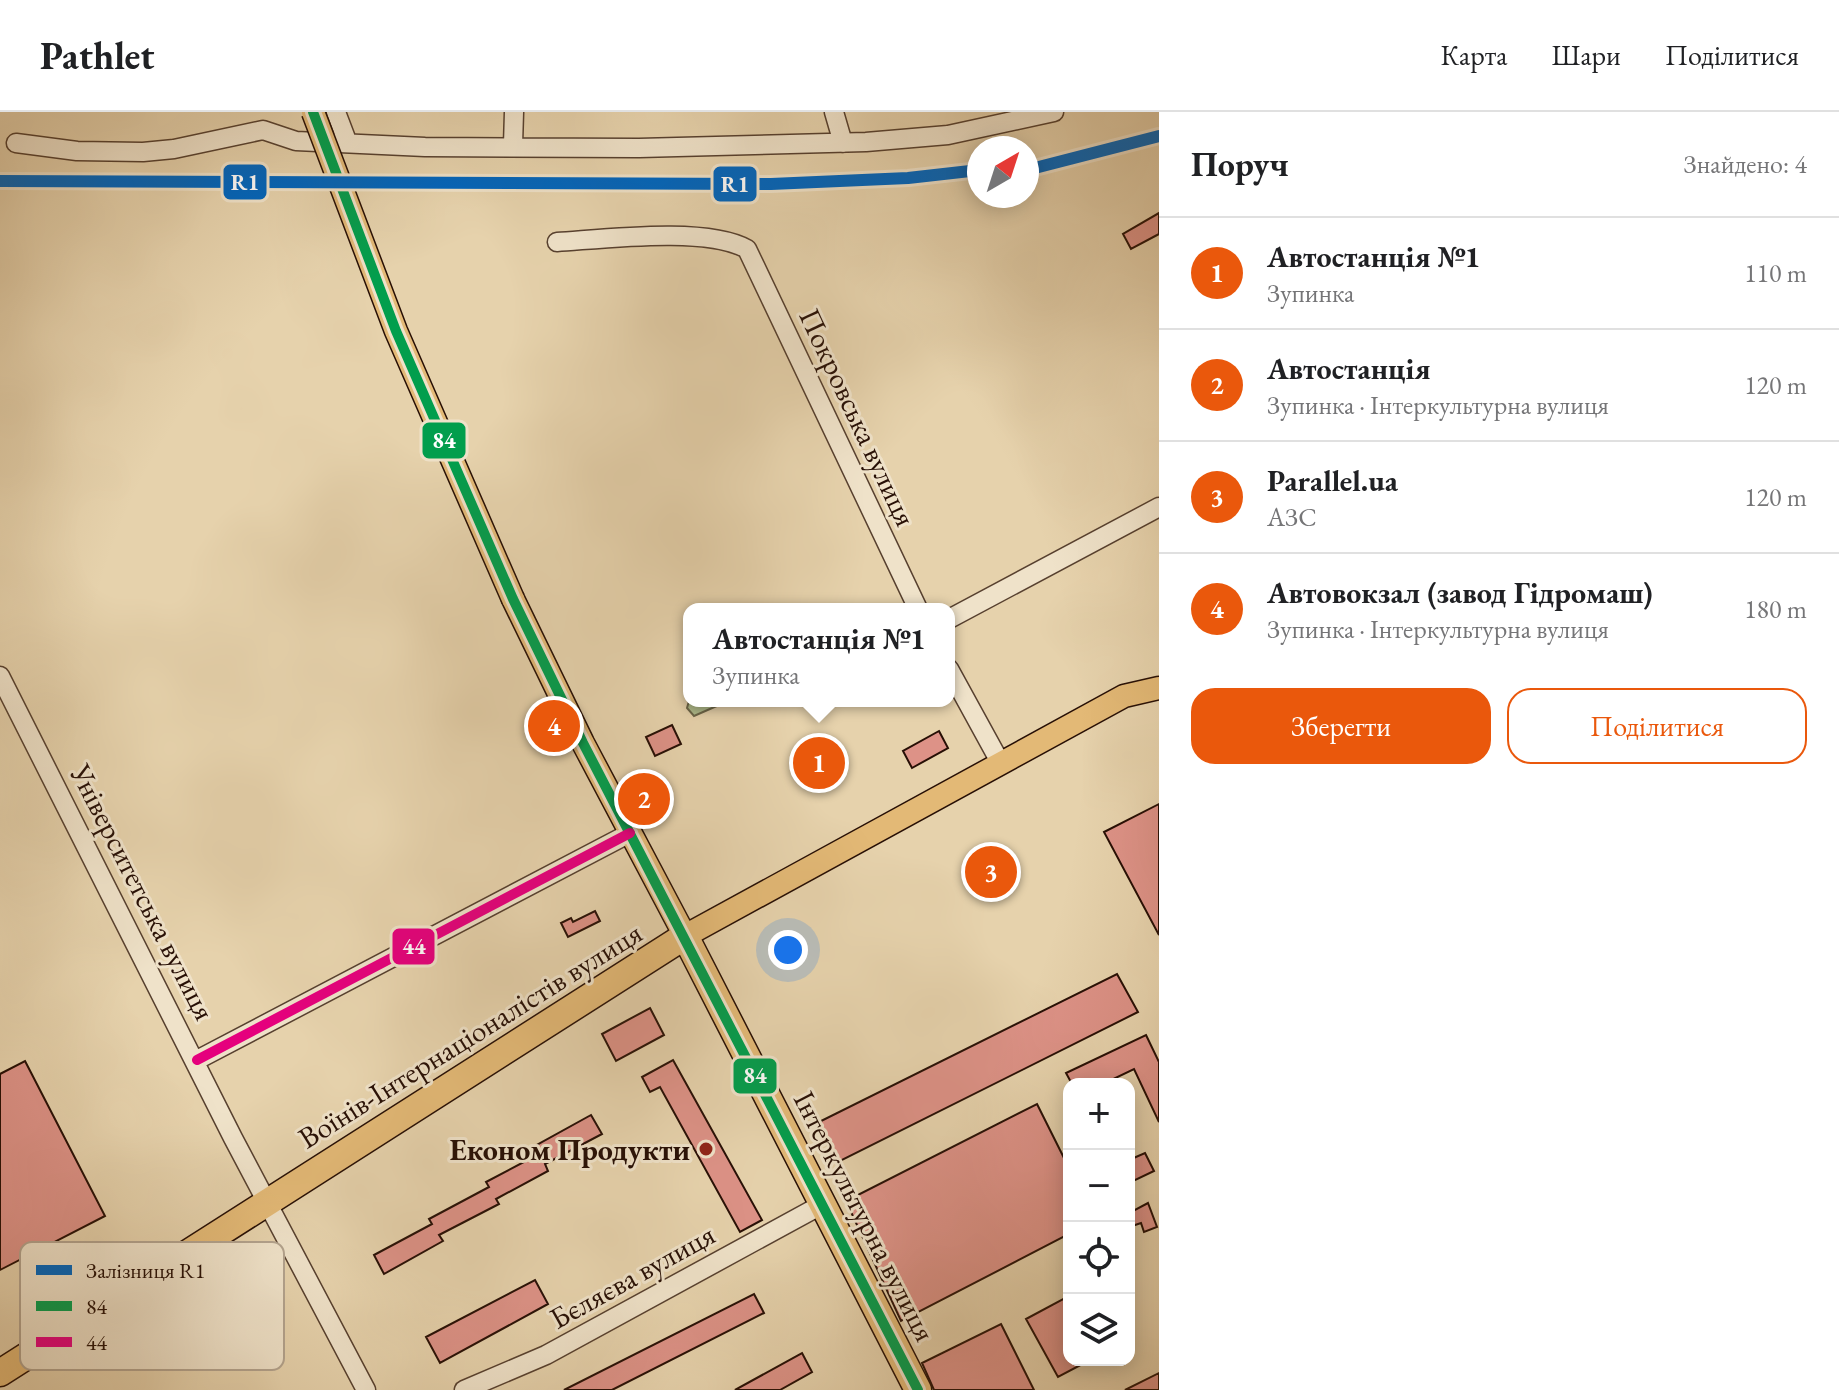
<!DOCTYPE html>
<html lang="uk">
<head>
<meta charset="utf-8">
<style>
	body { margin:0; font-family:"EB Garamond",serif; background:#f2f2f2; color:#202124 }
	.controls { position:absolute; right:24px; bottom:24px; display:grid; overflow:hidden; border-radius:16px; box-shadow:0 4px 20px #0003 }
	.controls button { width:72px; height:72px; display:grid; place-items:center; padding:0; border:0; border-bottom:2px solid #e0e0e0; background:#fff; color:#202124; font:40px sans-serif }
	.compass { position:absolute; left:967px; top:24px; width:72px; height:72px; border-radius:50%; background:#fff; box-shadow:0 4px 20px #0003; rotate:39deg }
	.you { position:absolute; left:788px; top:838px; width:28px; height:28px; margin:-20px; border:6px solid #fff; border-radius:50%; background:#1a73e8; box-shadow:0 0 0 12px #1a73e833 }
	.badge { display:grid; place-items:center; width:52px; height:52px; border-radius:50%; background:#ea580c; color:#fff; font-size:26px; font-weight:700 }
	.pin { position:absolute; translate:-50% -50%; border:4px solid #fff; box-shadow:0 2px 8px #0006 }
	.popup { position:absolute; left:683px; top:491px; width:272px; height:104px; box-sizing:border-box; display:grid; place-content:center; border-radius:16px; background:#fff; filter:drop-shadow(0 2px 6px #0005); font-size:26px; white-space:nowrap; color:#757577 }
	.popup b { font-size:30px; color:#202124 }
	.popup::after { content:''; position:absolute; left:50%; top:100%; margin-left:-16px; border:16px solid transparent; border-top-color:#fff }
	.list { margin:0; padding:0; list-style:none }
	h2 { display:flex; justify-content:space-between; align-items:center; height:104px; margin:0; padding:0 32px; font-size:34px }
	h2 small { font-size:26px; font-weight:400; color:#757577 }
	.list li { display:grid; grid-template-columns:52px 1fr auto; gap:24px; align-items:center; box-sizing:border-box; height:112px; padding:0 32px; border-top:2px solid #e0e0e0 }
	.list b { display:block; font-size:30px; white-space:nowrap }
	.list p { margin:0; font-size:26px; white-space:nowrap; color:#757577 }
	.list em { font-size:26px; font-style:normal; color:#757577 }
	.actions { display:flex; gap:16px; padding:24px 32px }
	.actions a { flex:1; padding:18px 0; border:2px solid #ea580c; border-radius:24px; text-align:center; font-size:28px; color:#ea580c }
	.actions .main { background:#ea580c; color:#fff }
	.icon { flex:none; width:44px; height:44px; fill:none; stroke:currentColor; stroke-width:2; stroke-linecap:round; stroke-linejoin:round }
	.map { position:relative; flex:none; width:1159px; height:1278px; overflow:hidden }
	header { display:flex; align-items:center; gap:48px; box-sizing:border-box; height:112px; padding:0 40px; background:#fff; border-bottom:2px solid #e0e0e0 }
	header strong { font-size:38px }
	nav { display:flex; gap:44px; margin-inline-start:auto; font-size:28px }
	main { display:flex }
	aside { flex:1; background:#fff }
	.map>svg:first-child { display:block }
	.green { fill:#b0bd8d; stroke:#6c6649; stroke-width:2 }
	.building { fill:#dd9287; stroke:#270f05; stroke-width:2 }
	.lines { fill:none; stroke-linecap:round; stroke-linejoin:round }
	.minor-casing { stroke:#57402f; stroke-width:21 }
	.major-casing { stroke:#270f05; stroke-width:25 }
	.highway-casing { stroke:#270f05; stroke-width:29 }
	.minor { stroke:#efe2c9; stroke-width:18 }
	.major { stroke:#e3b976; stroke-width:22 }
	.highway { stroke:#e3b976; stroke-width:26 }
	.major-bridge-casing { stroke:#270f05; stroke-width:25; stroke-linecap:butt }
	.major-bridge { stroke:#e3b976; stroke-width:22 }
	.bus-1-casing { stroke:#efe2c9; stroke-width:16 }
	.bus-2-casing { stroke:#efe2c9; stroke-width:16 }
	.bus-1 { stroke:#029e4d; stroke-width:10 }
	.bus-2 { stroke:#e5007d; stroke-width:10 }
	.rail-1-casing { stroke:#efe2c9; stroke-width:18 }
	.rail-1 { stroke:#0065bd; stroke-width:12 }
	.poi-dot { fill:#8f2418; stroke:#efe2c9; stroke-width:3 }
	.labels { text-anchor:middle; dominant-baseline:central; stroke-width:6; stroke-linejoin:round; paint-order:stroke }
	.street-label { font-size:30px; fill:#270f05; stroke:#efe2c9 }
	.poi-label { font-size:30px; font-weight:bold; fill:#270f05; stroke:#efe2c9; text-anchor:end }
	.key { fill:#efe2c9; stroke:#b3a38e; stroke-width:2 }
	.key-label { font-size:22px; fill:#270f05 }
	.line-badge { stroke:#efe2c9; stroke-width:3 }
	.badge-label { font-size:22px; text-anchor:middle; font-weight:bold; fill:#fff }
</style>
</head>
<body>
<header>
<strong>Pathlet</strong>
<nav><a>Карта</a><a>Шари</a><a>Поділитися</a></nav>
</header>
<main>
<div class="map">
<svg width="1159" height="1278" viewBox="0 0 1159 1278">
	<rect width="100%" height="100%" fill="#e6d2ac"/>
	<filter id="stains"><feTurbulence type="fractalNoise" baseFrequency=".0025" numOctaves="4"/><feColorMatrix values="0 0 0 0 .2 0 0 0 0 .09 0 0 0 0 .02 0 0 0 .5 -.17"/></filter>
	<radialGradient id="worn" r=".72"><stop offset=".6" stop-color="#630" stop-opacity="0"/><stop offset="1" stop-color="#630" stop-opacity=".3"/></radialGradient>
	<path class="green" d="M689,589H708L719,593L694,604L687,596Z"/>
	<path class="building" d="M1159,101V122L1131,137L1123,122Z
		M672,613L681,632L655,644L646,625Z
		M939,619L948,636L912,656L903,639Z
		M1159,692V823L1104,720Z
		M595,799L600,809L568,825L561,811L571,806L573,810Z
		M1117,862L1138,900L836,1051L817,1011Z
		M650,896L664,923L616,949L602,922Z
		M1146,923L1159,950V1010L1134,957L1103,972H1072L1066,961Z
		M673,948L762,1108L740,1120L660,975L650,980L642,965Z
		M25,949L105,1104L0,1158V962Z
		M1037,992L1069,1056V1122L901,1209L846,1089Z
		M591,1003L602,1022L545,1052L548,1059L496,1087L499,1092L439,1123L443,1129L384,1162L374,1143L432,1112L429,1107L489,1075L486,1070L539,1042L535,1034Z
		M1145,1041L1154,1059L1129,1071V1048Z
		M1148,1091L1157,1115L1144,1120L1141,1111L1129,1115V1101Z
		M535,1168L548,1192L440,1251L426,1225Z
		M754,1182L764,1201L612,1278H564Z
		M1065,1186L1069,1194V1248H1090L1058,1265L1026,1207Z
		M1001,1212L1034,1278H934L922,1251Z
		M802,1241L812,1260L780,1278H735Z
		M1159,1261V1278H1125Z"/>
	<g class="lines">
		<g class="minor-casing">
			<path id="minor" d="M336,0L347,29
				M834,0L843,31
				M16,31L77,39L143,40L174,37L263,18L296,29L425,35L639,36L866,30L948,23L1054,0
				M513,33L514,0
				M557,130C604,127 707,114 747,137L918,497
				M949,507L1159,395
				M949,557L1000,650
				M0,564L233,1026L366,1278
				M197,948L630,721
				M464,1278L546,1243L823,1092"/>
		</g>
		<g class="major-casing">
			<path id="major" d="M513,487L583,631L685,824L1124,584L1159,576"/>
		</g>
		<g class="highway-casing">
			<path id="highway" d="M0,1261L685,824L918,1278"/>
		</g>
		<use href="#minor" class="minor"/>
		<use href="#major" class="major"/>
		<use href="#highway" class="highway"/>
		<g class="major-bridge-casing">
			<path id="major-bridge" d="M313,0L396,219L513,487"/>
		</g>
		<use href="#major-bridge" class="major-bridge"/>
		<g class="bus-1-casing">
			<path id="bus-1" d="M313,0L396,219L513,487L583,631L918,1278"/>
		</g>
		<g class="bus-2-casing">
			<path id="bus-2" d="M197,948L630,721"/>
		</g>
		<use href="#bus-1" class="bus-1"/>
		<use href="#bus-2" class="bus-2"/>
		<g class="rail-1-casing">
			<path id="rail-1" d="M1027,58L1159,24
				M0,69L771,72L908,66L979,58"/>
		</g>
		<use href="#rail-1" class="rail-1"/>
	</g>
	<circle class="poi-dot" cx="706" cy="1037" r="8"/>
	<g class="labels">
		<g class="street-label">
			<text transform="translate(858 305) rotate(65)">Покровська вулиця</text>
			<text transform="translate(143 780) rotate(63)">Університетська вулиця</text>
			<text transform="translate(470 923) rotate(-32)">Воїнів-Інтернаціоналістів вулиця</text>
			<text transform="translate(865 1104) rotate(63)">Інтеркультурна вулиця</text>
			<text transform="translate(632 1164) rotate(-29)">Бєляєва вулиця</text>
		</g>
		<g class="poi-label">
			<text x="690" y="1037">Економ Продукти</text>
		</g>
	</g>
	<rect x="20" y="1130" width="264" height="128" rx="12" class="key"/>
	<rect x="36" y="1153" width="36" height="10" fill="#0065bd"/>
	<rect x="36" y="1189" width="36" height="10" fill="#029e4d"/>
	<rect x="36" y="1225" width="36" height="10" fill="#e5007d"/>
	<g class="key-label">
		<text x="86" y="1166">Залізниця R1</text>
		<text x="86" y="1202">84</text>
		<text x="86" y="1238">44</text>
	</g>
	<g class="line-badge">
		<rect x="222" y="51" width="46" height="38" rx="8" fill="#0065bd"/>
		<rect x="712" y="53" width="46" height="38" rx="8" fill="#0065bd"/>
		<rect x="421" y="309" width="46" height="39" rx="8" fill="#029e4d"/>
		<rect x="391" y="815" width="45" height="39" rx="8" fill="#e5007d"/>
		<rect x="732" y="945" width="46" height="38" rx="8" fill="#029e4d"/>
	</g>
	<g class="badge-label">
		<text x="245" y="78">R1</text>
		<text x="735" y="80">R1</text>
		<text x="444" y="336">84</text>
		<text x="414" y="842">44</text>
		<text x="755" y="971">84</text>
	</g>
	<rect width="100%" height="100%" filter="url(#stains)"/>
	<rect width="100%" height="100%" fill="url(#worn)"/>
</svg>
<div class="controls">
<button>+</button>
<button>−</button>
<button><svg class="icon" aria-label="locate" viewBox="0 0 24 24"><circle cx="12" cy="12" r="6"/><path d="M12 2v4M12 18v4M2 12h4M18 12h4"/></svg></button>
<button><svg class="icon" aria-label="layers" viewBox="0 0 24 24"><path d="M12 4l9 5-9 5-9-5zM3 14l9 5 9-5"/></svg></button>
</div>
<svg class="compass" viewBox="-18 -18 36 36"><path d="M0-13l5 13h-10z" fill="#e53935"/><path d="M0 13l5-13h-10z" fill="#757577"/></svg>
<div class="you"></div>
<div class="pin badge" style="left:819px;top:651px">1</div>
<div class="popup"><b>Автостанція №1</b>Зупинка</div>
<div class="pin badge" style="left:644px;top:687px">2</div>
<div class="pin badge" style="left:991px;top:760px">3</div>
<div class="pin badge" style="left:554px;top:614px">4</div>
</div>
<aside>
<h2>Поруч<small>Знайдено: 4</small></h2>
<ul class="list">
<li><span class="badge">1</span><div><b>Автостанція №1</b><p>Зупинка</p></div><em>110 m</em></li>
<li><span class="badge">2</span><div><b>Автостанція</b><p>Зупинка · Інтеркультурна вулиця</p></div><em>120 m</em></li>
<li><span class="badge">3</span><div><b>Parallel.ua</b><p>АЗС</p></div><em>120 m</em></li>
<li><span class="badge">4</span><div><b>Автовокзал (завод Гідромаш)</b><p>Зупинка · Інтеркультурна вулиця</p></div><em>180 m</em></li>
</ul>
<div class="actions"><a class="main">Зберегти</a><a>Поділитися</a></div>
</aside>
</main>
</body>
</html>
